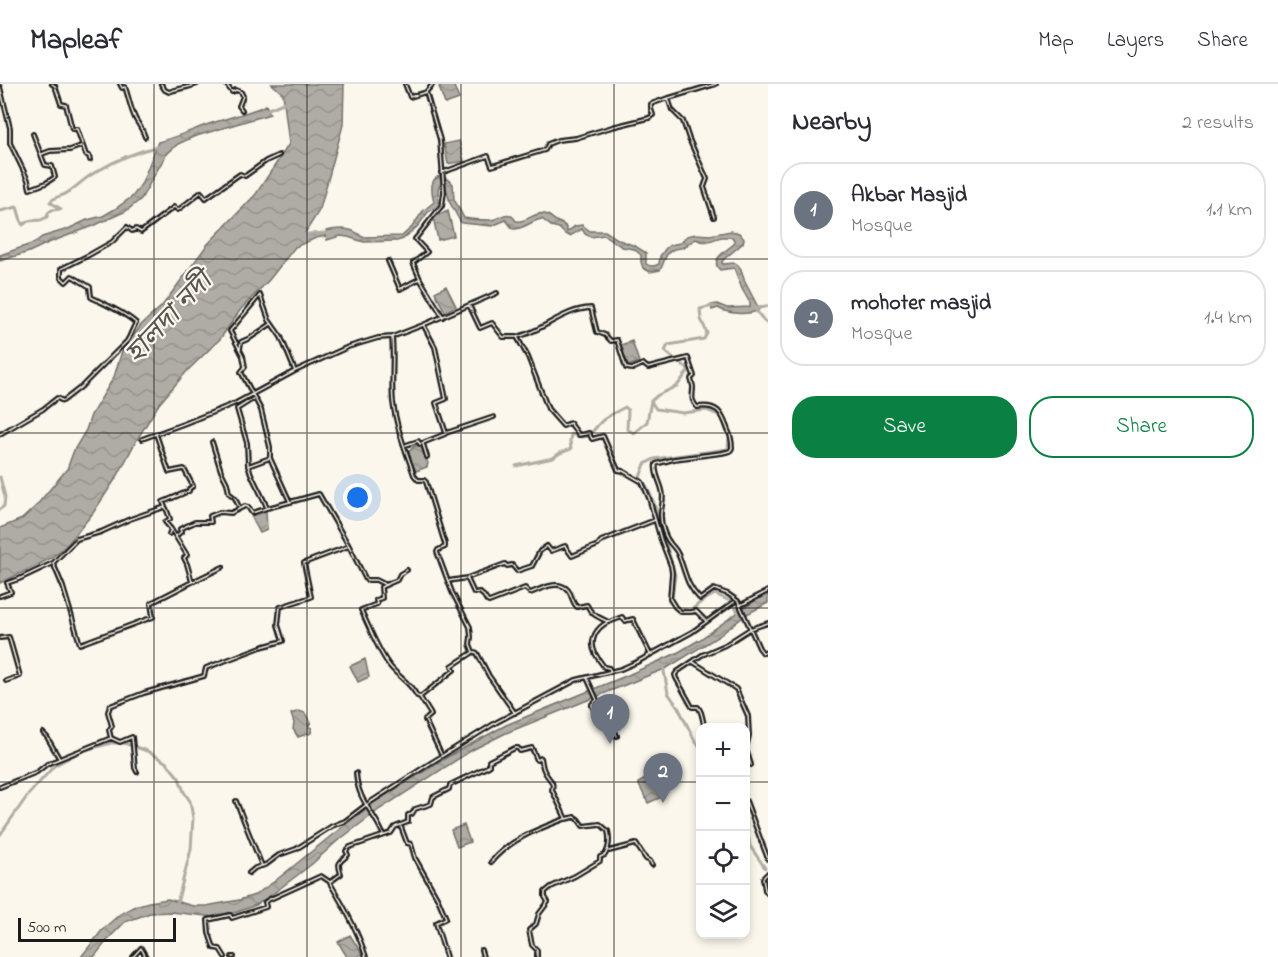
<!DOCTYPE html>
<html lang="en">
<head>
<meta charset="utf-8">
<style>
	body { margin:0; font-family:"Indie Flower","Noto Sans Bengali",sans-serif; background:#f7f7f7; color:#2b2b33 }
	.controls { position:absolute; right:18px; bottom:18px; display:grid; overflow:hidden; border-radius:12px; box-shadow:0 3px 9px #0003 }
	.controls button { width:54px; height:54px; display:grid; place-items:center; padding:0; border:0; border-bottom:2px solid #e1e1e2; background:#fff; color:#2b2b33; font:30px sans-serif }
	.scale { position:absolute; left:18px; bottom:15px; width:158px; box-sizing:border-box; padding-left:6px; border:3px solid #1c1c1c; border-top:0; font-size:16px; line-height:21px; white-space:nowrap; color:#1c1c1c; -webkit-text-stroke:4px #fbf7ec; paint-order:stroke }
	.you { position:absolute; left:358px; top:414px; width:21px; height:21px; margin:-15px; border:4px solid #fff; border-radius:50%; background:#1a73e8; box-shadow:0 0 0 9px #1a73e833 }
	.badge { display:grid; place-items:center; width:39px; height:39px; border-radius:50%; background:#0b8043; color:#fff; font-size:20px; font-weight:700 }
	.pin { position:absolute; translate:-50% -50px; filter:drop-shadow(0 2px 3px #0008) }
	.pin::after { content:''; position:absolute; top:32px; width:21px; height:18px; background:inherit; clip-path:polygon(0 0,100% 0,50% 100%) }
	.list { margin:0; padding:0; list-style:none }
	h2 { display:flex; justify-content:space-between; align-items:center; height:78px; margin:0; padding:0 24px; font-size:26px }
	h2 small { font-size:20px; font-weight:400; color:#7c7c81 }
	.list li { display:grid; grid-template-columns:39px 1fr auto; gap:18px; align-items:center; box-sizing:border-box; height:96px; margin:0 12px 12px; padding:0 12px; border:2px solid #e1e1e2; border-radius:24px }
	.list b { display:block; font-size:22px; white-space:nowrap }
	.list p { margin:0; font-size:20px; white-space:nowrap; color:#7c7c81 }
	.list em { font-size:20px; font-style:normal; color:#7c7c81 }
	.actions { display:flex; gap:12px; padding:18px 24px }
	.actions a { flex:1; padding:14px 0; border:2px solid #0b8043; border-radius:24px; text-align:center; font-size:21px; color:#0b8043 }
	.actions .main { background:#0b8043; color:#fff }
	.icon { flex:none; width:33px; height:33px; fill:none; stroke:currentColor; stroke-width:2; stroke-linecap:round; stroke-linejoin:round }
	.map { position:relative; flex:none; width:768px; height:873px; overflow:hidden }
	header { display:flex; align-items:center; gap:36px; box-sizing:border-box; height:84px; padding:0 30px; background:#fff; border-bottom:2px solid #e1e1e2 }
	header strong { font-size:28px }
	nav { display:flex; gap:33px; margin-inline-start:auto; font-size:21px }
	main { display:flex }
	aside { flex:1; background:#fff }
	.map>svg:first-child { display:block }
	.water { fill:url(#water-waves); stroke:#74726e; stroke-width:1.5 }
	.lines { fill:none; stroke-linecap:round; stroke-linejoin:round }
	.canal { stroke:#afaca5; stroke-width:3 }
	.street-casing { stroke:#1c1c1c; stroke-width:6 }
	.street { stroke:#fbf7ec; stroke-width:1.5 }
	.grid { fill:none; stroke:#1c1c1c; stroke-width:1.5; stroke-opacity:0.55 }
	.labels { text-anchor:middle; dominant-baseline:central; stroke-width:4.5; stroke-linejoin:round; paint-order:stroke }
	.water-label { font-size:28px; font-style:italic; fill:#575653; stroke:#fbf7ec }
</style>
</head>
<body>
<header>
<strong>Mapleaf</strong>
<nav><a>Map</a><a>Layers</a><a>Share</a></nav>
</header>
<main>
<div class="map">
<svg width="768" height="873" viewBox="0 0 768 873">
	<defs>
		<pattern id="water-waves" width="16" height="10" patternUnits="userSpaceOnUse" patternTransform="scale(1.5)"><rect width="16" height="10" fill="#afaca5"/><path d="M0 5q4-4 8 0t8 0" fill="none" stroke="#96938d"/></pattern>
	</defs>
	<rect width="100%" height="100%" fill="#fbf7ec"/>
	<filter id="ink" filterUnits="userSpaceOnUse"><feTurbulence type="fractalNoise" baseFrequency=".0167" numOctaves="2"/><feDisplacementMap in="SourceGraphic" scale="12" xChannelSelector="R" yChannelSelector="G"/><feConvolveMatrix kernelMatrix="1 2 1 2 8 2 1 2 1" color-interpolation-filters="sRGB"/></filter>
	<g filter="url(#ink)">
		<path class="water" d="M272,0H344L343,41L320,125L305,149L312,151L326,149V147C338,144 353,143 362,153L402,152L412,143L423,127L434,118C433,112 430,104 433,98C437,88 448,94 453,100L454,115L464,134C473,136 481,136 490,136C501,136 507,123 516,137C527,139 534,127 545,130C550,131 553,136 558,138C564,140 566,141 567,148L575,142L582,141L590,147H605L619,156L635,162L646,169V180C650,183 655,182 659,180L660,172L666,164L670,161L680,159L687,152L696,150L710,151L731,147L739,149L744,155L743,159L723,176L722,179L723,180L735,179L738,181L741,186L745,198L759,225L758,227C747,231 728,230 718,224L712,226L711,221L717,220L727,224L750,223V219L742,205L734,184L720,186C709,176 726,167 734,160V156L732,153C730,153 724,153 722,153C712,155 706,161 696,155C691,157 689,161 684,163C681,165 677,164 674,165C664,169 665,178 660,186L650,188L643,184L641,178V171L634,165L622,163L604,151L591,153L585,150L582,145L570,152L565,150L559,144L551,142L542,135C532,136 523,146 513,145L506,136L492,142L462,139L460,137L450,119L445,99L440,101L438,105L439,122L428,128L418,142L403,155L397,157L364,158L348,153L340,152L327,156L326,152L316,154L295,163L269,196L241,225L220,255L187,287L159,320L136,357L118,391L93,429L67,461L51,474L34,483L0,499V444L22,435L36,422L67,385L74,366L86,346L91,331L114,293L122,267L141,241L162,222L207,161L256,110L289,60L283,10Z
			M446,0H453L459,15L445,20L439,3Z
			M266,21L270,30L193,53L178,60L167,69L141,115L126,127L93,142L48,159L29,168L0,177V171L34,159L42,153L68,145L87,136L103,132L115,125L133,112L142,99L158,58C177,53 194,45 212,39C230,33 249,29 266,21Z
			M459,57L464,77L448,80L444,60Z
			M448,127L454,152L438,156L433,133Z
			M446,202L456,222L445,228L435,208Z
			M632,257L639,278L628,282L621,261Z
			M420,361L428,379L427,383L416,387L410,374L409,368L413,363Z
			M266,426L267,446L260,449L251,432Z
			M768,510V519L747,530L719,552L667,584L506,649L472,666L380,725L335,759L312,780L274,809L256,821L237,828L215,833L171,828L150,829L125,838L110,853L94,873H81L103,845L120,830L135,822L149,818L168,815L193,822H206L239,816L255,811L275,797L332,751L376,717L449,672L506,641L628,591L677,569L699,556L747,522C754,518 760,513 768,510Z
			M365,575L369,593L358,598L350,582Z
			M299,627L305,629L311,639L309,641V643L312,644L311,649L309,650L306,649L304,651L298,653L293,645L294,639L291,630Z
			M649,693L652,695L662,713L648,719L638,699Z
			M464,741L470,758L457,763L451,746Z
			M350,851L362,870L357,873H347L338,858Z"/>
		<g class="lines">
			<path class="canal" d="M266,26L288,17
				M0,127L17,123L22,140L23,141L28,137L41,136L47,133L48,129L52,126L61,125L50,118C55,112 61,113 67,109C76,103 84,95 94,89C114,77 137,67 160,62
				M306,150L330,149
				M768,222L755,225L764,237L768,240
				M652,319L656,325L683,329L707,326L721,332L729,354L728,365L654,375L645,380L640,393L647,403L654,419L675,491L672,515L677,524L690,527L701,518L715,510L730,517L740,530
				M516,382L553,374L560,369L571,365L570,357L571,350C591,359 591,346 603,336C610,331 617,327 625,323L628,326L627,345L634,349L647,338L651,317L658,311L677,302L689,286C681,279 672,274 665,267L668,261L704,255L707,249L701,235L700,225L713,222
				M0,393L5,413L4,422L0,425
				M663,582L668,609L678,623L695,657L700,663
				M746,738L750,762L765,784
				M0,751L28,711L54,682L63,677L82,667L111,659H124L147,667L167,679L179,694L184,708L190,717L193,734L191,765L177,819"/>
			<g class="street-casing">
				<path id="street" d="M52,0L55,2L61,20L66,21L72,45H77L86,71L89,72L90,76
					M120,0L122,4L125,3C129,14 131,27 136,36C140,42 143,47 145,53
					M161,0L165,6L169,8C178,4 188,4 197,0
					M226,0L232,8L236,6L241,8L243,12L239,22L242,26
					M405,0L410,13L426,8
					M433,0L426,8L440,56L444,108L442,122C432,132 425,144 415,155L427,168L413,179L420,195L443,233
					M0,3L10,44V59L28,96L30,105L46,99L55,93L52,82L45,81L33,50
					M669,14L716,0
					M42,70L50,67L70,66L81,62
					M441,89L488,72L492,82L545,66L548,60L558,56L576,54L612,43L649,34L653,31L651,25V20L668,14L672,26L683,37L689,55L707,95L704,103L714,133
					M388,177L400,205L419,195
					M469,221L480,244L492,239L503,253H517L528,273L548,325L563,342L570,339L579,351L589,349L592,355L603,352L618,386L623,387L642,398L649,414L661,456L671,482L672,489L670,515L675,523L681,528H691L696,527L706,537
					M424,242L435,263L446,315L436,319L446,349L494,333
					M392,253C394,275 391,296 393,318C396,343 406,367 414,391L418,396H424L426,398L445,460V463L438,466L437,468L452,508L470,543L471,553L470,560L473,568H475L477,569L489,592L515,629
					M517,253C543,247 564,225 591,224L597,248L605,251L611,257L617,256L626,284L632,285L643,280L648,284L688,274L694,292L691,295C691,295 693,302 693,303C693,312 690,315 697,323C718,320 722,329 728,346C731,352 732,358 732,364L730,367L722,369L674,375L656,380C654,389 660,397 662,406C665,416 660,424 661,433C661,441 665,453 670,459C673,463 676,465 678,470C686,488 685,500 700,515L714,505L728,510L738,517L759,564L763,569L768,568
					M240,265L241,258L250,254L271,240
					M295,287L281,253L269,236L260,211L230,247L243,272L245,283L241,288L261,326L270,363V374L290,418L319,410L349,462L366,496H376L386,501
					M0,350L43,325L57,314L63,317L81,303L127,257C131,251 132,245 136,239C124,228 106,221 91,213L90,203L72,192L66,198L61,193V185L89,171L112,158L127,143L132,147L136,145L141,148L174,123L178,126L201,108L206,114L240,90L245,92L266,77L279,71
					M142,355L183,340L236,319L295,287L348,263L378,254L392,253L423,241L497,209
					M212,358L221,387L227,399L229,409L235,414L239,423
					M423,360L427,373
					M406,361L418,357L420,360L445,350
					M270,374L248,382C253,397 262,410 267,424L290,418
					M248,381L247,359L237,325L253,315
					M166,424L170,435L165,438L171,445L169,450
					M171,445L187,471L184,474L187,480L192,498L223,483
					M176,452L181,448L180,445L195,438H211L210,432L220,428L231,429L245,422L248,423L252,429L267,424
					M53,479L63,503L80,560L153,533L151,519L192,498
					M407,486L400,490L397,496L381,503L382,514L376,516L377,520L361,526C369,543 378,566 389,581C398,593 410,598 417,612L420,613
					M467,494L474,509L479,508L484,512L487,517L489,518L525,504L530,509C541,505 558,495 568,506C572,511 572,518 577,523L587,521C591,531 599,533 608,538C596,544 589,556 595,569C597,574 601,578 604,583L609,584L611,588
					M448,497L467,494L505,480L507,482L512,481L517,487L532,482L540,467L547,462L551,467L565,462L572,472L598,461L601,457L655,436
					M0,512L11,508L7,499L19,495L53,479L77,455L101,448L130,435L165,423L163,418L189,407V405L193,402L184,385L169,388L156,350
					M741,521L768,507
					M609,538L622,533L625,537L633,535L650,570
					M0,554L9,553L20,592L6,597
					M693,578L736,605L748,632L749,651L746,665L751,681
					M587,594L597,616L592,620V622L599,634L609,633L617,652
					M705,644C702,636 703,629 698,623H692L691,621L676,594L675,591L677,588L702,571L725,561L750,545L768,539
					M43,649L47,653L59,674
					M111,654L109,646L112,642L108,628L110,622L144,609L204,592L206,584L261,563L283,557L278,541L280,523L311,513L304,479L349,462
					M441,670L425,636L431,631L430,629L420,613L454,586L452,582L472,569
					M356,689C358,718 373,726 383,750
					M0,703L37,688L47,680L111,654L120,658L132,653L135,684L137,688
					M236,717L262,782L267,780L279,771L296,765L332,742L345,737L366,721L429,680L497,638L576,596L621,585L637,578L692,548L734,518
					M746,717L768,775
					M401,743L407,759L411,760L415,774L438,815L446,834L436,839L446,873
					M609,767L636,760L646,775L650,777L652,781
					M491,778C510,755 538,745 565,735
					M249,789L255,784L261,782
					M768,789L763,794L765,806L768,810
					M330,799C344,822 358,847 366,873
					M481,866L483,873
					M133,873L141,864L146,873
					M225,873L220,865L214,864L209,849L208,836L230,831L232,834L266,823L265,818L268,816L321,792L330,798L341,790C337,778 339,779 348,771L346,767L350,763L391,749L395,743L408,738V731L412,730L415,725L431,720L433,713L449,705L450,701L489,682V677L515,664H518L520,667L532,664L537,676L541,674C542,678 542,681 543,684C546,695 555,695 552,706L566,735L575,733L578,735L583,742L600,740L608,747C610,756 610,763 605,771L600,773V777L575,792L551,803L545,808V813L548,818L539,830L536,840L529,846L532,861L537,866V873
					M232,873H234"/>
			</g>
			<use href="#street" class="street"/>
		</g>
	</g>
	<path class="grid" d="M154,0V873M307,0V873M461,0V873M614,0V873M0,175H768M0,349H768M0,524H768M0,698H700M746,698H768"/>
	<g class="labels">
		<g class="water-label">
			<text transform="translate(170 235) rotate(-47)">হালদা নদী</text>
		</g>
	</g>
</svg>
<div class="controls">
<button>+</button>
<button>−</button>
<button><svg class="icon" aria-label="locate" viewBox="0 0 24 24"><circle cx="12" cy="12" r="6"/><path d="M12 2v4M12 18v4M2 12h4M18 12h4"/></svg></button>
<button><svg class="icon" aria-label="layers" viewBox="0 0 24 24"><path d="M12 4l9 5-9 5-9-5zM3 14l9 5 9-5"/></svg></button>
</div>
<div class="scale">500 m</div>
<div class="you"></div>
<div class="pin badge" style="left:610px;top:660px;background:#6b7280">1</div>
<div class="pin badge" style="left:663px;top:719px;background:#6b7280">2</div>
</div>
<aside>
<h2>Nearby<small>2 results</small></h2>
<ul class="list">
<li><span class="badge" style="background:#6b7280">1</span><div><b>Akbar Masjid</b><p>Mosque</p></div><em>1.1 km</em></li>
<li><span class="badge" style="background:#6b7280">2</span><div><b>mohoter masjid</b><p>Mosque</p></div><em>1.4 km</em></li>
</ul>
<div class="actions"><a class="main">Save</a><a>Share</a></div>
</aside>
</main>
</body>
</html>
